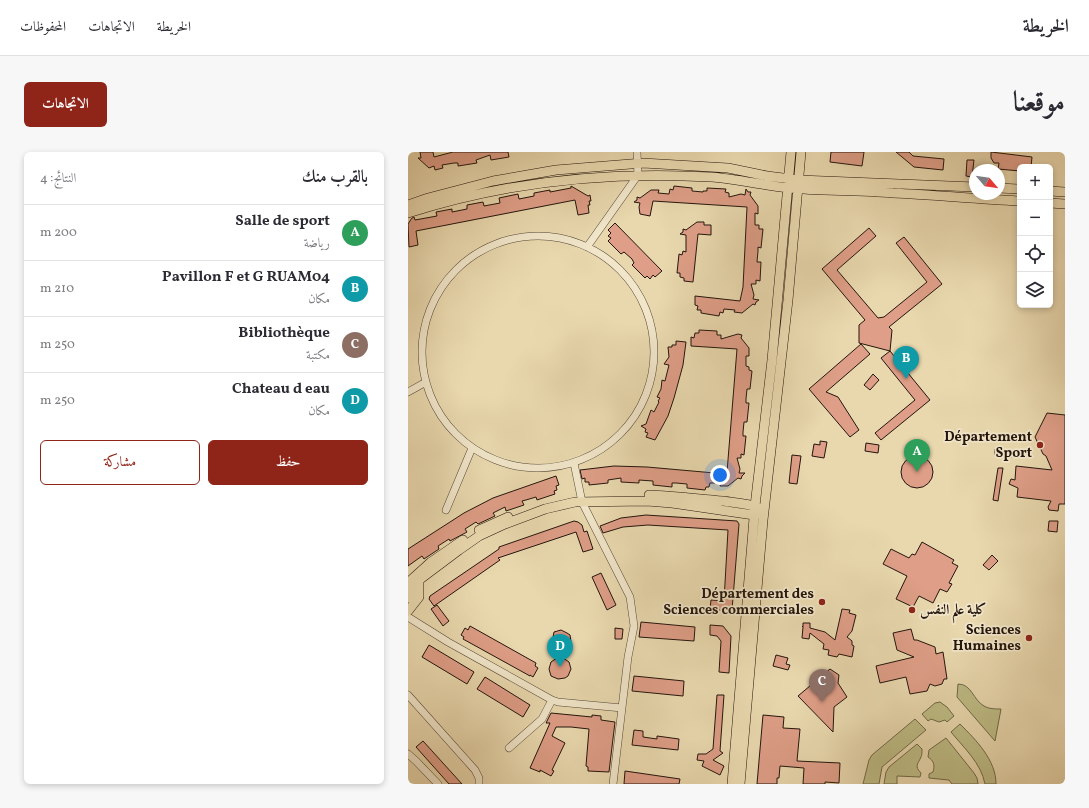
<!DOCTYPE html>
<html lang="ar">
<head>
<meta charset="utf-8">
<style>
	body { margin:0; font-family:Vollkorn,Amiri,serif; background:#f7f7f7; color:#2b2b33; direction:rtl }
	.controls { position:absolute; right:12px; top:12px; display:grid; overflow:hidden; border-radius:6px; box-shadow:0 2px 6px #0003 }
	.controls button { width:36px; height:36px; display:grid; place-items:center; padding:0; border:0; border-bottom:1px solid #e1e1e2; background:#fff; color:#2b2b33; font:20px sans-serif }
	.compass { position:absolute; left:561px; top:12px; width:36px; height:36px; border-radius:50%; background:#fff; box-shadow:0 2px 6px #0003; rotate:119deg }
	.you { position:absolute; left:312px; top:323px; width:14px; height:14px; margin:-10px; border:3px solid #fff; border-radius:50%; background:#1a73e8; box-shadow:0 0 0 6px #1a73e833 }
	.badge { display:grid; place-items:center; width:26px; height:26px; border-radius:50%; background:#8f2418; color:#fff; font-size:13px; font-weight:700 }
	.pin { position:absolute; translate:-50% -33px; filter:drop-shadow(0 1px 2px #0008) }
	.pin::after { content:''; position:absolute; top:21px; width:14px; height:12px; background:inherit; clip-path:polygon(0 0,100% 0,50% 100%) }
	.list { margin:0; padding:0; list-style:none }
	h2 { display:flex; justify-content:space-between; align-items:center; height:52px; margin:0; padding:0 16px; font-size:17px }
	h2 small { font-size:13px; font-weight:400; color:#7c7c81 }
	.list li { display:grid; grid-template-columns:26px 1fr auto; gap:12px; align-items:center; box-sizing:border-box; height:56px; padding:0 16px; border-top:1px solid #e1e1e2 }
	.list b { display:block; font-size:15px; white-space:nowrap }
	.list p { margin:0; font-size:13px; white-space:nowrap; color:#7c7c81 }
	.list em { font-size:13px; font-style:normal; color:#7c7c81 }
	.actions { display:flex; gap:8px; padding:12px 16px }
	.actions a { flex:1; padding:9px 0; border:1px solid #8f2418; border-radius:6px; text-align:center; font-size:14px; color:#8f2418 }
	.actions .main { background:#8f2418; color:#fff }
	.icon { flex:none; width:22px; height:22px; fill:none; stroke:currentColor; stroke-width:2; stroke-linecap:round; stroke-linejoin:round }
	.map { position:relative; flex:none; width:657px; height:632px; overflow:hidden; direction:ltr; border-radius:6px }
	header { display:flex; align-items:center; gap:24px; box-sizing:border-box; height:56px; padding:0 20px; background:#fff; border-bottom:1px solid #e1e1e2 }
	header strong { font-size:19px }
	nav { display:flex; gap:22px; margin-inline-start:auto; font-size:14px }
	.intro { display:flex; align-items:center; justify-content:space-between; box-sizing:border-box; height:96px; padding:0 24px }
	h1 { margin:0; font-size:28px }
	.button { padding:10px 18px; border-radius:6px; background:#8f2418; color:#fff; font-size:14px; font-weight:700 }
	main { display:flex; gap:24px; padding:0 24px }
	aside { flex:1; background:#fff; border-radius:6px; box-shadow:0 2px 6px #0003 }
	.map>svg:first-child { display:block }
	.green { fill:#bebc85; stroke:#706848 }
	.building { fill:#de9e87; stroke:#23150c }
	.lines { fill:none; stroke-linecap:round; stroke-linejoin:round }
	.minor-casing { stroke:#544634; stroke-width:8 }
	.major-casing { stroke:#23150c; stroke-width:10 }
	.minor { stroke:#f1e6ca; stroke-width:7 }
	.major { stroke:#e9d8ae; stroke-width:9 }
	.poi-dot { fill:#8f2418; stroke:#f1e6ca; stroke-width:1.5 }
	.labels { text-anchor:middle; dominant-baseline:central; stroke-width:3.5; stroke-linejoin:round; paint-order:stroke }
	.poi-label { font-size:14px; font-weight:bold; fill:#23150c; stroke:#f1e6ca; text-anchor:end }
</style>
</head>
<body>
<header>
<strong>الخريطة</strong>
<nav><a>الخريطة</a><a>الاتجاهات</a><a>المحفوظات</a></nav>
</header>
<div class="intro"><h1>موقعنا</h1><a class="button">الاتجاهات</a></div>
<main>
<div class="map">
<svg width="657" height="632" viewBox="0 0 657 632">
	<rect width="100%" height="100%" fill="#e9d8ae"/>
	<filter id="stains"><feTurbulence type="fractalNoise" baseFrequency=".005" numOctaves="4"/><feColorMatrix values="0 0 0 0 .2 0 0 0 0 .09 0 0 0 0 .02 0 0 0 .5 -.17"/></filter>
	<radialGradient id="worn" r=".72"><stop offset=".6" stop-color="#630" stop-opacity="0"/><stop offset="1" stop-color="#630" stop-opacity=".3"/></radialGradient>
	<path class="green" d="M550,532C564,532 565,548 576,554C581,557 587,557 593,557L587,589L549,545Z
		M532,550L539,555L546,564L539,570L537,568L531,570L523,567L520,569L514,562L527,551Z
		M507,567L518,578L474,615L471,632H455L461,608L464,603Z
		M552,572C568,588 588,608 588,632H577C573,611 556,596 543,580Z
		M538,586L566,621L569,626L570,632H544L541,628L521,626V622L525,620C527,613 526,609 520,605L521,598Z
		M509,592L514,597C514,600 514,603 513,605C510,612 506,614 513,621L512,625L489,624V632H476L478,620L481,615Z"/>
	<path class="building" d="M12,0H25L26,5L45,0H100L101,5L83,8L82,3L68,8L69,11L50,14V11H46L34,13L35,16L27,18L26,14L21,16L10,6H13Z
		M423,0H456L454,14L422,10Z
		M488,0H501L505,4L536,7L535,18L506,15Z
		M583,0L624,5L623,15H612V19L590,17L591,11H586L583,6Z
		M559,8H566L564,25L558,24Z
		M163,34L180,44L182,43L183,49H181L182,53H180L181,61L170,63L167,48L8,79L10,93L1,95L0,72L4,66L6,65L7,68L29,64L28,60L44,57V60L59,57V53L75,50L76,54L92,51L91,46L110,42L111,47L126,44V41L142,38V40L163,36Z
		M266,34L284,36V39L295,40V39H299V36L318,37L317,40L321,41V45L333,42L337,43L338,37L340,40H343L342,43L350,54V62L347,61V73H351V77H355L353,96L350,95V99L349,110H353L352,129L348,128V132H343L346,143L345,147L351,148L348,150L347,153L345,152L334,161L326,160L327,158L316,157L315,161L312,160L311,164L293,161V158H289L290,154L287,153V144L332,149L335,135L339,55L245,49L242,64L232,62L231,55L232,51L226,50L229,48V45L232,46L243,38H251L250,41L261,42L262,37L265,38Z
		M289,70H296V73H303V83L290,82L285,130L276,129V126L272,125V121H269L271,102L274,103L275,99L278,100V83L272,82L275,80V77L278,78Z
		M207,71L254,119L247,125L245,123L242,127L239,124L237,126L224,113L226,111L224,107L216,100L213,102L200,89L203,86L200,84L203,81L200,78Z
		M461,76L468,84L429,118L470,166L476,165L519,130L488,91L496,85L534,132L481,175L484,178L482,199L451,191V173L457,168L414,117Z
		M291,178L309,179V183H313V187L330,182L334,183L333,186L341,196V204H338V214L341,215V218L344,219L342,237H339L338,247V251H341L339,270H336L335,280V284H338L336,303L333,302V306H329L332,317L331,321H337L334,324L333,327L330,326L320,334H312L313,331H302L301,335H298L297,338L279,336V332L268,331H264V335L245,333V329L231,328V331L213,330V326L200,328V331L181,333V330H177V326L174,327L172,318L206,314L239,315L318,322V320H319L329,197L283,194V185L286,186L287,181H291Z
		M268,189L278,190L275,213L266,246L260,264L247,288L238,285L240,281L237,280L238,277L233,274L238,272L243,258L246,260L251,250L250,249L252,246L249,245L253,237L254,228L257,229L261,213L256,212L261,205L260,195H264V193H268Z
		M453,192L462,202L418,240L430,245L451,278L442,285L401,237Z
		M482,199L522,248L473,288L467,281L507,248L473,206Z
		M465,222L471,228L462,238L456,233Z
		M639,261L657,263V352H651L650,359L641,358L640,355L643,349L609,345L610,336L601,332L603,327L607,328L608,314L644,318L638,304L635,302L627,285Z
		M412,289L419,290L416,306L404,304L406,292L412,293Z
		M458,291L471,293L470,301L457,299Z
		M587,297L605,299L604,305L587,303Z
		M384,303L393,304L389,332L381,331Z
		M493 320a16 16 0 1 1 32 0a16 16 0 1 1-32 0Z
		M590,316H595L590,349L585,348Z
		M148,324L151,333L148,334L149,338L146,339L147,342L129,348L128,345L118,348L114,349L116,353L98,359L97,355L85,361L87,364L70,372L68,370L57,377L59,380L42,389L41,387L30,394L31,397L16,407L14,404L0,414V397L56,361L85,346Z
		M238,363L329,369L331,372L324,458L320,459L302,457L303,448L316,449L320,378L240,373L215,375L195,381L192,374L213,366Z
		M166,369L170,370L174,373L176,380L179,379L185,397L175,400L168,380L90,406L92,408L26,454L21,447L22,444L91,397V395Z
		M641,369H650L649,380L640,379Z
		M514,390L546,408L544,411L550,414L541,431L544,432L539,440L532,437L525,451L511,444L505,455L488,447L499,424L475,412L483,397L501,406L504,402L507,403Z
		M584,403L590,409L581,418L575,413Z
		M193,421L208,453L199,458L184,425Z
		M29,453L41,469L35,474L23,457Z
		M434,457L442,458L441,461L448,463L444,479L439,485L444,489V493L446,494L444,505L431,502L429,505L420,503L421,498L415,497L416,492L402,481L401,487L394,486L395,475L394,474L395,475V471H402V476L417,480L427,488Z
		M233,470L287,475L286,489L231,485Z
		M302,473L315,474L323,484L321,521L311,520L313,489L309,484L302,483Z
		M62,474L128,511L127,514L130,516L125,525L122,523V524L55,487L56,485L53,483L57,476L60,478Z
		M207,476L215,477L214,487H207Z
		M503,477L506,488H509L527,495L528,502L535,500L539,527H536L534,532L527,534L522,532L519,539L502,542L498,525L472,531L468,514L506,505L489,498L485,481Z
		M153,478L159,481L162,483L163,490L161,497L152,504L143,496L146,480Z
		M21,493L66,520L59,532L14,505Z
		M368,503L380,506L378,512L382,513L380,518L365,514Z
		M152,504L161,510L163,517L160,524L157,526L150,527L143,524L141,517L143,510Z
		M422,517L431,523L430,531L439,545L426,555L425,580L390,544Z
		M226,524L276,529L275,544L224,539Z
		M77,525L122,553L115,565L69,537Z
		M309,543H316L312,599L315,601L305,608L316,614L312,623L294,614L296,609L289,608L290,602H298L305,597Z
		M143,561L184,565V563L193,564V568L207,570L201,620L180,619V615L178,614L181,577L163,575H148L144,584L157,591L144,618L146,619L143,624L132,618V620L122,616L142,571H138Z
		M355,563L376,565L375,576L392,577L389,609L432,611L431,631L417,630V632H395L396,616L372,614L371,626H369V632H349Z
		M226,578L235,579V585L249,587V584L271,587L270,598L224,593Z
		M15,589L54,632H41L8,595Z
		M217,619L272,627L271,632H216Z"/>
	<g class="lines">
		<g class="minor-casing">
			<path id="minor" d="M14 200a116 116 0 1 1 232 0a116 116 0 1 1-232 0Z
				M179,95L230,23L229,0
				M0,240L18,230
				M166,311L174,350L222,445L226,474L220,505L205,632
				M38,358L64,296
				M0,465L40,490L144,548L150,550L214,556
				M0,543L67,618L71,626V632
				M101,596L134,567L144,548
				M0,602L8,609L30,632"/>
		</g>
		<g class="major-casing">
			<path id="major" d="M591,36L612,37
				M642,39L657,40
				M642,51L657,52
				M0,53L20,46L85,29L148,18L235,11L320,16L359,24L391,28L567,35
				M0,61C100,29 199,19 303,25C329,27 354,33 380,36C415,39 450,38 485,41C527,43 570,47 612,49
				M241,343C266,344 290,347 315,349C327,351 341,351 351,356
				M71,378L100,365
				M0,446L4,442L3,428L23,410L55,388
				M0,459L11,445V428L51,398L71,384L97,372L137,357L167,350L239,349L264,351L346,363L351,361
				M324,632L347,354L364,208L383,0
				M332,632L355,368L380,148L393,0"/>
		</g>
		<use href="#minor" class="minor"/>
		<use href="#major" class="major"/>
	</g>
	<g class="poi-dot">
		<circle cx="632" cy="293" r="4"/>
		<circle cx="414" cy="450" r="4"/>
		<circle cx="504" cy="458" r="4"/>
		<circle cx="621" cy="486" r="4"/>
	</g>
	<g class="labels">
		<g class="poi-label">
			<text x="624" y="285">Département<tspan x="624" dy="16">Sport</tspan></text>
			<text x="406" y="442">Département des<tspan x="406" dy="16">Sciences commerciales</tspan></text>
			<text x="512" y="458" text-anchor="start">كلية علم النفس</text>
			<text x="613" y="478">Sciences<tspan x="613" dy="16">Humaines</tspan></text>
		</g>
	</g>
	<rect width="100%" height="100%" filter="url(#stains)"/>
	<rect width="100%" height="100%" fill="url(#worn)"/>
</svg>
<div class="controls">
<button>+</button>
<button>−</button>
<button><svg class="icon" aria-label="locate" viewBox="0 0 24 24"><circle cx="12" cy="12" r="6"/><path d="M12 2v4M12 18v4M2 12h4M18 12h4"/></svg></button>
<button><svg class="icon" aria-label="layers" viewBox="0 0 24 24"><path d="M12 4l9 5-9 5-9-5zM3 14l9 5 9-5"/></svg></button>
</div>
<svg class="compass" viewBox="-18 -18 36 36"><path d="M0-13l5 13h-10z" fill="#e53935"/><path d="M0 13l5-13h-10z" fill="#7c7c81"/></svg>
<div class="you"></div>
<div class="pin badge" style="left:509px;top:320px;background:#2e9e5b">A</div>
<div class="pin badge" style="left:498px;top:227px;background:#0f9aa8">B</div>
<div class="pin badge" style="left:414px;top:550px;background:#8d6e63">C</div>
<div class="pin badge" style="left:152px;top:515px;background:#0f9aa8">D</div>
</div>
<aside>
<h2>بالقرب منك<small>النتائج: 4</small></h2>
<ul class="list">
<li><span class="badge" style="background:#2e9e5b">A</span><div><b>Salle de sport</b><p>رياضة</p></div><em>200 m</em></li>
<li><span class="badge" style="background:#0f9aa8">B</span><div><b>Pavillon F et G RUAM04</b><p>مكان</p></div><em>210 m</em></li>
<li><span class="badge" style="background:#8d6e63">C</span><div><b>Bibliothèque</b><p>مكتبة</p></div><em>250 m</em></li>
<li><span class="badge" style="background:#0f9aa8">D</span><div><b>Chateau d eau</b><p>مكان</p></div><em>250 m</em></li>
</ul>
<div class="actions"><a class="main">حفظ</a><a>مشاركة</a></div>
</aside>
</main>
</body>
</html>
